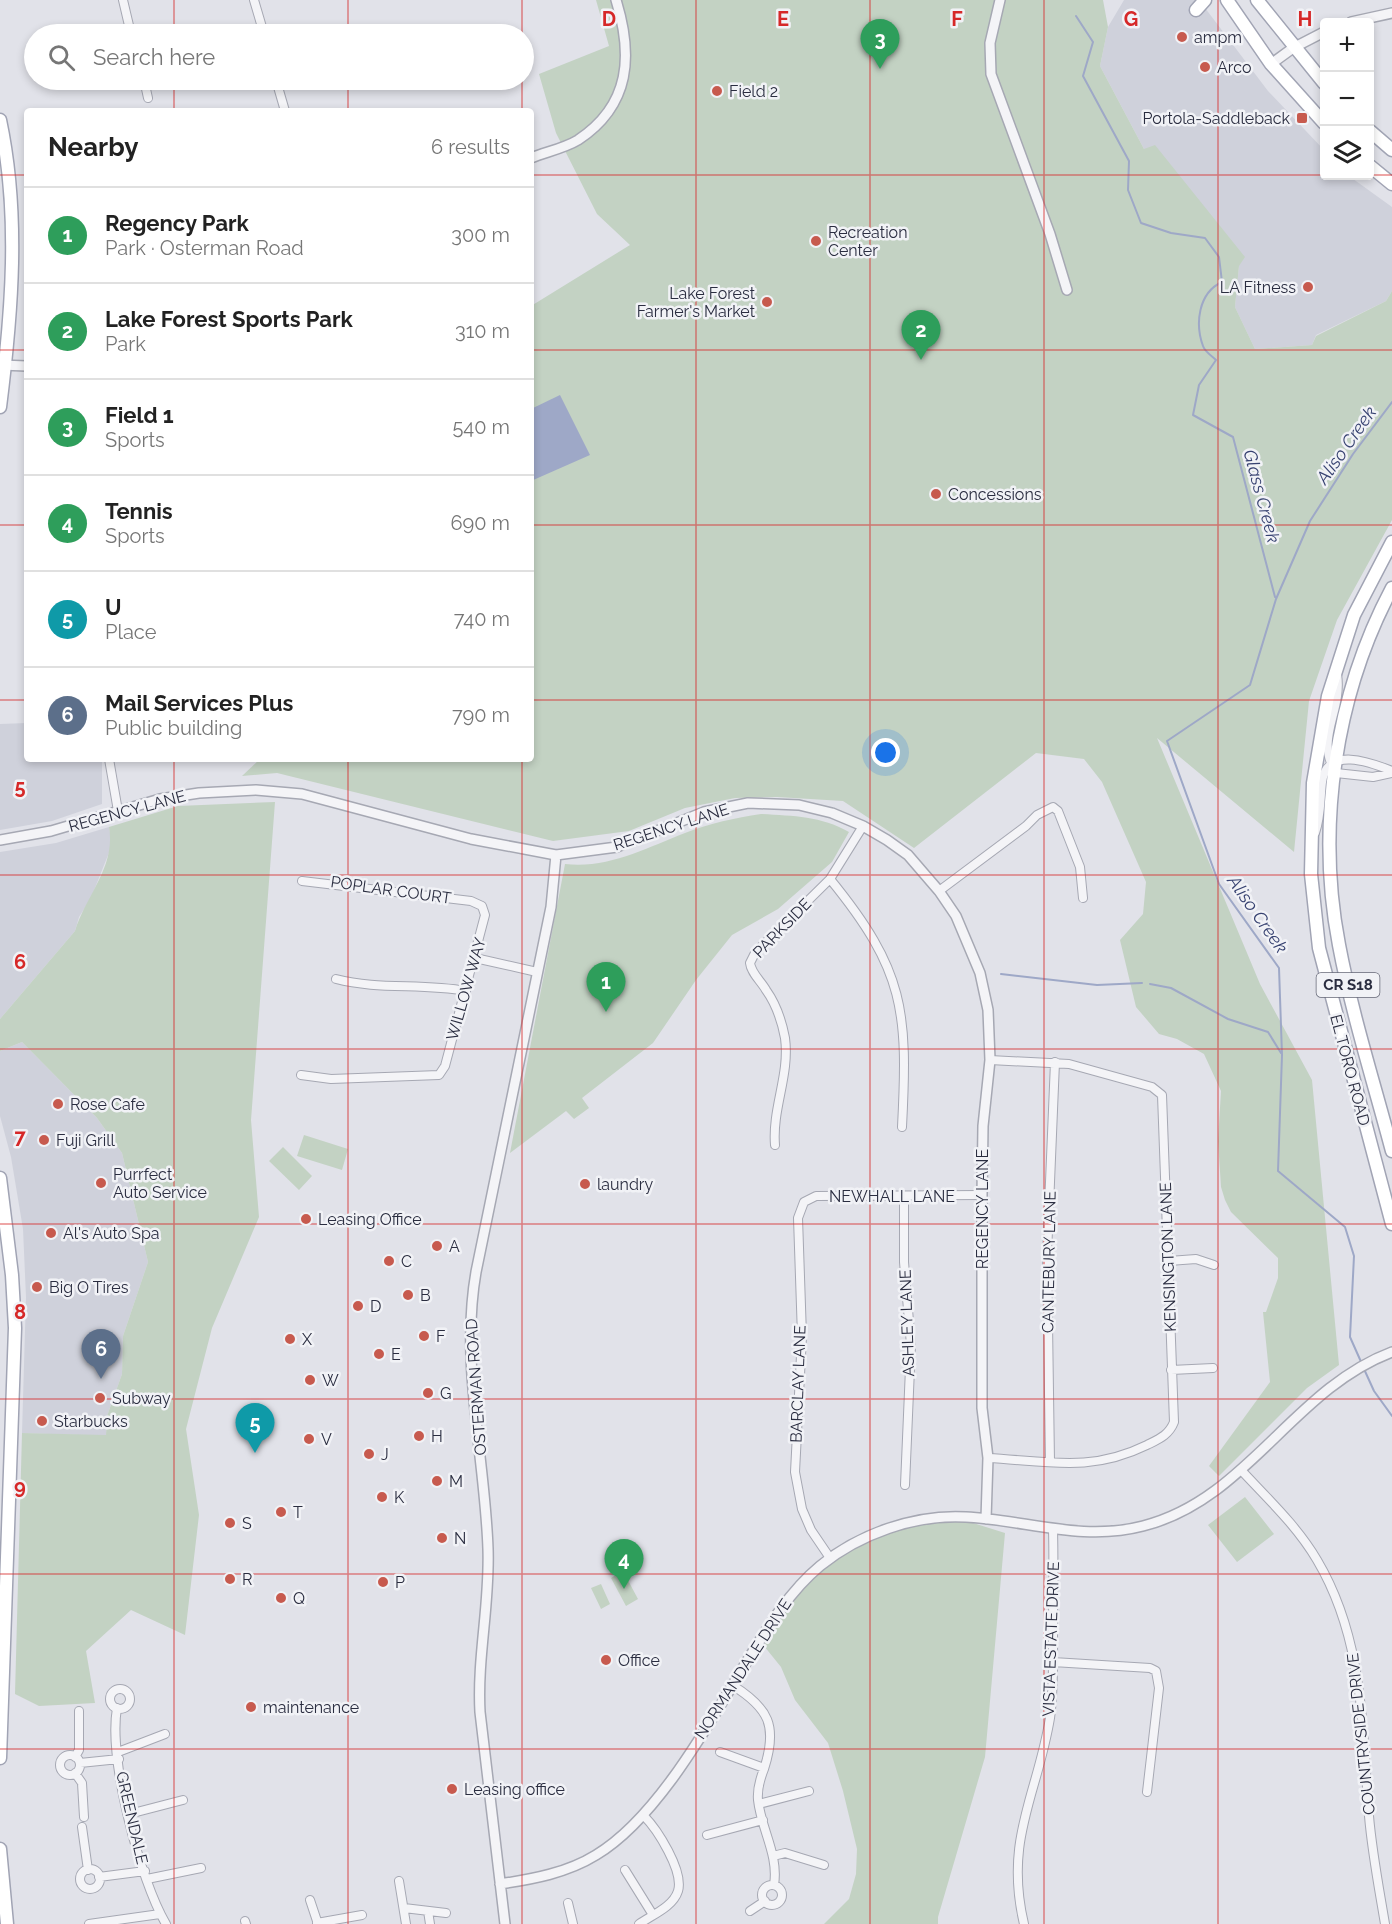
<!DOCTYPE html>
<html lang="en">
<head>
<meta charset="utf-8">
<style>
	body { margin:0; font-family:Raleway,sans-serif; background:#f6f6f6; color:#222 }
	.controls { position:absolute; right:18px; top:18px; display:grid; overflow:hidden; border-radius:6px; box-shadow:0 3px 9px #0003 }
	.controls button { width:54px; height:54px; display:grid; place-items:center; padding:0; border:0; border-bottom:2px solid #e0e0e0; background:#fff; color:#222; font:30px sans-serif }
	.you { position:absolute; left:886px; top:753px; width:21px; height:21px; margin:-15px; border:4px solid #fff; border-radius:50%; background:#1a73e8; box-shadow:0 0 0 9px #1a73e833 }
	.badge { display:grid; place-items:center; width:39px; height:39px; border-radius:50%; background:#db2777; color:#fff; font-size:20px; font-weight:700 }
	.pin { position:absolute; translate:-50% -50px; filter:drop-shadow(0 2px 3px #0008) }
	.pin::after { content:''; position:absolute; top:32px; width:21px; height:18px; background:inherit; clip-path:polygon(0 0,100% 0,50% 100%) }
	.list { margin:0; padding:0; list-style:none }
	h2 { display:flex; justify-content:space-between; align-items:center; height:78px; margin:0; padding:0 24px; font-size:26px }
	h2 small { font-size:20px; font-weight:400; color:#767676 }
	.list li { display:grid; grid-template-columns:39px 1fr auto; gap:18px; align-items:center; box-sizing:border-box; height:96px; padding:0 24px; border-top:2px solid #e0e0e0 }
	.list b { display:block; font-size:22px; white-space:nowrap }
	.list p { margin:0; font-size:20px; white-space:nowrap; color:#767676 }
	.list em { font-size:20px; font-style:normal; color:#767676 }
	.icon { flex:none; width:33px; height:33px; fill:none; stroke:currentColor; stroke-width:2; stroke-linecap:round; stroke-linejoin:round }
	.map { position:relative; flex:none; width:1392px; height:1924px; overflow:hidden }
	.search { position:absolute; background:#fff; box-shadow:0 3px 9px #0003; left:24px; top:24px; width:510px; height:66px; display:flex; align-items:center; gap:15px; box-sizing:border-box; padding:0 21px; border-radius:33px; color:#767676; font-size:22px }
	.panel { position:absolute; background:#fff; box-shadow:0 3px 9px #0003; left:24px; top:108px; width:510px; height:654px; border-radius:6px }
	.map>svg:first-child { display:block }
	.built { fill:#cfd1db }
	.green { fill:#c3d2c3 }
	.water { fill:#9ea8c7 }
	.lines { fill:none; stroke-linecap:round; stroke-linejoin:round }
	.stream { stroke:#9ea8c7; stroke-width:2 }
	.minor-casing { stroke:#a6a8b3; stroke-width:10 }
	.tertiary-casing { stroke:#a6a8b3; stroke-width:12 }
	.primary-casing { stroke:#a1a4b4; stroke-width:15 }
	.minor { stroke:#f4f4f7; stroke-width:8 }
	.tertiary { stroke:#f4f4f7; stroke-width:9 }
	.primary { stroke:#fff; stroke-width:12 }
	.grid { fill:none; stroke:#d62828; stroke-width:1.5; stroke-opacity:0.55 }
	.poi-dot { fill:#c75a4e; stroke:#f1f2f6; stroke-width:2 }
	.labels { text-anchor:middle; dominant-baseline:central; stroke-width:5; stroke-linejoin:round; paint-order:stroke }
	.shield { fill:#f1f2f6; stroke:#666877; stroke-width:1.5 }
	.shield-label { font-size:15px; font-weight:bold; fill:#2a2d40 }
	.poi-label { font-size:16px; fill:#2a2d40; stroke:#f1f2f6; text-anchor:start }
	.street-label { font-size:16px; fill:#2a2d40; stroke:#f1f2f6 }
	.water-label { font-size:18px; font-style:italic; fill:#374271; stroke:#f1f2f6 }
	.grid-label { font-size:20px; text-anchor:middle; font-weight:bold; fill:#d62828; stroke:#f1f2f6; stroke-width:5; stroke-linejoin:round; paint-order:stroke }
</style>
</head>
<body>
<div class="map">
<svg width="1392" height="1924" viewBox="0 0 1392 1924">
	<rect width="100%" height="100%" fill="#e1e2e9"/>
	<path class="built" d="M1124,0H1199L1268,91L1324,150V176H1349L1392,207V291L1386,301L1316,335L1312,345L1255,349L1235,307L1239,266L1144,149L1100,66L1108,27Z
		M27,723V759H102V804L52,821L0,830V724Z
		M109,827L112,845L91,898L79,917L75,931L0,1019V852L56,843Z
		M22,1042L97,1118L122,1153L148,1262L123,1336L122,1374L107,1416L106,1436L22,1433L26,1297L23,1229L11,1157L0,1116V1051Z"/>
	<path class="green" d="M596,0H1103L1108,27L1100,66L1144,149L1155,145L1245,257L1239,266L1235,307L1255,349L1312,345L1316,336L1386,301L1392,291V520L1337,620L1309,701L1294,852L1157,738L1260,984L1312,1080L1339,1365L1307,1388L1219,1476L1209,1466L1270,1382L1263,1312H1266L1278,1278V1258L1231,1212L1225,1200L1221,1187L1218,1141L1221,1091L1204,1054L1177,1039L1159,1034L1136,1007L1120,940L1143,914L1146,882L1102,782L1084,759L1036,753L914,848L843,801L777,797L735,798L685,808L629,831L553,841L277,773L242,776L260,759H531V306L630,245L597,214L556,133L539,74L609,46Z
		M275,802L251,1120L259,1217L212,1328L186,1429L199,1515L185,1635L131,1610L86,1651L95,1703L39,1706L15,1694L22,1433L106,1435L107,1416L122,1374L123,1336L148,1262L122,1153L97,1118L22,1042L0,1051V1019L75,931C86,895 116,867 109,827L178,806Z
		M761,814C793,816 821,816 849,832L832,862L778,909L732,935L696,980L653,1043L582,1098L589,1108L574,1119L566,1111L510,1153L565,864C608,869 646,848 685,833C710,823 735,818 761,814Z
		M304,1135L348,1149L342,1170L297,1156Z
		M283,1147L312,1176L299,1190L269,1161Z
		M1245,1497L1274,1534L1237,1562L1208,1525Z
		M954,1517L1005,1533L985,1757L938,1917V1924H824L849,1899L856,1874L857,1849L843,1791L828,1743L795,1700L781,1667L760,1641L818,1568L884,1530Z
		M623,1571L638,1599L626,1606L611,1578Z
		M601,1584L610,1604L601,1609L591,1588Z"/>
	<path class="water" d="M560,395L590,455L531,481V409Z"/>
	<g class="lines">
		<path class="stream" d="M1076,16L1093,42L1083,76L1129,161L1128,190L1141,223L1171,233L1205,238L1219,257L1222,282C1198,293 1195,324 1203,346C1205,352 1212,356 1216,360L1199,385L1193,415L1233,437L1275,597
			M1001,974L1097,985L1142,983
			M1150,984L1171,988L1228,1019L1268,1032L1281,1053
			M1362,1364L1350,1337L1354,1256L1345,1227L1278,1171L1282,1055L1279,968L1219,884L1167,741L1250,685L1276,599L1310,521L1353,454L1392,402
			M1364,1369L1374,1391L1392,1416"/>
		<g class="minor-casing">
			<path id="minor" d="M123,0L131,34
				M254,0L264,34
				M144,80L148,98
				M276,80L285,111
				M1337,674C1343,712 1314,738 1336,773L1373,777L1392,773
				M109,759L118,811
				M1315,833C1321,816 1320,799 1322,782C1327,746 1370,762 1392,771
				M830,879C905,971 908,1011 902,1127
				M939,891L1026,826L1037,815L1053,807L1058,811L1080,867L1083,898
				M475,958L537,972
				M336,979C378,990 422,983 466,991
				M301,1075L331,1079L439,1075L445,1066L485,915L482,906L471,901L302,881
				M775,1145C772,1108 790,1075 785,1038C782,1022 776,1004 766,990C761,981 751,973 750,963L755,953L830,879L863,826
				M904,1196V1262L911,1345L905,1485
				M1169,1261L1196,1259L1214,1265
				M1171,1370L1213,1368
				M988,1458C1048,1461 1090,1473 1147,1445C1159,1439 1169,1435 1174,1422L1162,1095L1152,1087L1069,1064L990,1060
				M1050,1462L1047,1254L1055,1062
				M1241,1470C1268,1499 1297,1526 1317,1560C1364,1639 1362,1727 1369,1816C1372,1852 1379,1888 1385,1924
				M830,1558L811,1530L802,1509L795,1472L802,1336L798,1218L804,1202L816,1196L982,1195
				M1053,1662L1150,1668L1156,1671L1159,1688L1147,1792
				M732,1685C769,1708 778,1726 764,1769C760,1779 757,1789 758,1800C761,1829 779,1855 774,1885
				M110 1699a10 10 0 1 1 20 0a10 10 0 1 1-20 0Z
				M117,1708C108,1759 140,1880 166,1924
				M118,1752L165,1734
				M720,1752L764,1768
				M60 1765a10 10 0 1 1 20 0a10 10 0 1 1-20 0Z
				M75,1757L79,1750V1711
				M80,1763L119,1759
				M75,1773L82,1783L84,1817
				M759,1804L809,1791
				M129,1814L183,1800
				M82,1827L88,1870
				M707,1835L763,1820
				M773,1856L785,1853L824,1865
				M80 1879a10 10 0 1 1 20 0a10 10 0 1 1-20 0Z
				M625,1870L653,1915
				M99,1877L145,1871
				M147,1879L201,1868
				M399,1881L406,1924
				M762 1895a10 10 0 1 1 20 0a10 10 0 1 1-20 0Z
				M310,1900L318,1924
				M568,1903L573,1924
				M404,1908L446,1913
				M428,1911L430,1924
				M750,1911L765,1901
				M245,1921L246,1924
				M317,1923L362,1915
				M89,1924L160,1914
				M639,1924C652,1915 673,1907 678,1891C684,1871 657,1829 644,1816
				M1024,1924C1004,1839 1037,1796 1050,1718C1054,1689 1053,1660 1053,1631C1053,1597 1054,1564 1053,1530"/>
		</g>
		<g class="tertiary-casing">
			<path id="tertiary" d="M1000,0L990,43L991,74L1050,234L1067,290
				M1351,22L1392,13
				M1271,64L1293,48L1324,32
				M531,158C546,152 565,148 578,140C631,105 633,55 616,0
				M0,365L27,366
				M0,840L51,831L160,799L199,793L256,790L302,794L471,839L556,855L617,847L704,812L748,803L799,805L832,813L863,826L887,840L908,855L939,891L956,916L980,973L988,1010L990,1060L983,1126L982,1195V1408L988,1458L986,1519
				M500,1884C533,1879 567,1873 596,1855C658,1818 711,1720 749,1658C769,1625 790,1591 820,1566C859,1534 915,1514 966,1517C1026,1520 1082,1542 1143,1526C1247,1500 1293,1389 1392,1352
				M505,1924L480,1712C477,1657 490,1604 488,1549C485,1457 460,1363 476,1272L551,907L556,855"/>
		</g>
		<g class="primary-casing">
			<path id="primary" d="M1227,0L1271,64L1324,123
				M1257,0L1324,83
				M1196,10L1205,0
				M0,120C20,214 12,312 0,407
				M1370,131L1392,150
				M1370,166L1392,184
				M1392,542L1354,615L1328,696L1313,783L1311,874L1319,948L1392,1224
				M1392,588C1335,695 1316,826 1339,945C1352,1014 1374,1083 1392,1151
				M0,1178L12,1275L15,1328L0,1758
				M0,1849L7,1924"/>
		</g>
		<use href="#minor" class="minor"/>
		<use href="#tertiary" class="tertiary"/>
		<use href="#primary" class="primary"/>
	</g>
	<path class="grid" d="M174,0V34M348,0V34M522,0V34M696,0V1924M870,0V1924M1044,0V1924M1218,0V1924M174,80V111M348,80V111M522,80V111M0,175H27M531,175H1324M1370,175H1392M0,350H27M531,350H1392M0,525H27M531,525H1392M0,700H27M531,700H1392M174,759V1924M348,759V1924M522,759V1924M0,875H1392M0,1049H1392M0,1224H1392M0,1399H1392M0,1574H1392M0,1749H1392"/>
	<g class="poi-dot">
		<circle cx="1182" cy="37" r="6"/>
		<circle cx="1205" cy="67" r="6"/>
		<circle cx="717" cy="91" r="6"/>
		<rect x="1296" y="112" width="12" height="12" rx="3"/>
		<circle cx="816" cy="241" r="6"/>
		<circle cx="1308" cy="287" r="6"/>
		<circle cx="767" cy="302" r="6"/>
		<circle cx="936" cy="494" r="6"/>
		<circle cx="58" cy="1104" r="6"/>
		<circle cx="44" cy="1140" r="6"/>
		<circle cx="101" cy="1183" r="6"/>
		<circle cx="585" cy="1184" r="6"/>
		<circle cx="306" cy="1219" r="6"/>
		<circle cx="51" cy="1233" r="6"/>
		<circle cx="437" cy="1246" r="6"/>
		<circle cx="389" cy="1261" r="6"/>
		<circle cx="37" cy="1287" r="6"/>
		<circle cx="408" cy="1295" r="6"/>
		<circle cx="358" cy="1306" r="6"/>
		<circle cx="424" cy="1336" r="6"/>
		<circle cx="290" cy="1339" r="6"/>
		<circle cx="379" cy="1354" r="6"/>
		<circle cx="310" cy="1380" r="6"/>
		<circle cx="428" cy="1393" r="6"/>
		<circle cx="100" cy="1398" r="6"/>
		<circle cx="42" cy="1421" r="6"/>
		<circle cx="419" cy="1436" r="6"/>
		<circle cx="309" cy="1439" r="6"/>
		<circle cx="369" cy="1454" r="6"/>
		<circle cx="437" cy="1481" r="6"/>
		<circle cx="382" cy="1497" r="6"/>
		<circle cx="281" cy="1512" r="6"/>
		<circle cx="230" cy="1523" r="6"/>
		<circle cx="442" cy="1538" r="6"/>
		<circle cx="230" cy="1579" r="6"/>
		<circle cx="383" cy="1582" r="6"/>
		<circle cx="281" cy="1598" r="6"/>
		<circle cx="606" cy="1660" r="6"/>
		<circle cx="251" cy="1707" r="6"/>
		<circle cx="452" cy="1789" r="6"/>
	</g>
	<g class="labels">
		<rect class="shield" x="1316.5" y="973" width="63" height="24" rx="4.5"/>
		<g class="shield-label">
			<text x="1348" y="985">CR S18</text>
		</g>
		<g class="poi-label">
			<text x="1194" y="37">ampm</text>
			<text x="1217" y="67">Arco</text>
			<text x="729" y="91">Field 2</text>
			<text x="1290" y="118" text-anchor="end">Portola-Saddleback</text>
			<text x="828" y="232">Recreation<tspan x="828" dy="18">Center</tspan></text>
			<text x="1296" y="287" text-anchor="end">LA Fitness</text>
			<text x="755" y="293" text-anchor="end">Lake Forest<tspan x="755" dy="18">Farmer's Market</tspan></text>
			<text x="948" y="494">Concessions</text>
			<text x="70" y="1104">Rose Cafe</text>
			<text x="56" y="1140">Fuji Grill</text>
			<text x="113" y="1174">Purrfect<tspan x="113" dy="18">Auto Service</tspan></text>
			<text x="597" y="1184">laundry</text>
			<text x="318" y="1219">Leasing Office</text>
			<text x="63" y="1233">Al's Auto Spa</text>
			<text x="449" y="1246">A</text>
			<text x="401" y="1261">C</text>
			<text x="49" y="1287">Big O Tires</text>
			<text x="420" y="1295">B</text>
			<text x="370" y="1306">D</text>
			<text x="436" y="1336">F</text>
			<text x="302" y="1339">X</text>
			<text x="391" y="1354">E</text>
			<text x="322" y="1380">W</text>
			<text x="440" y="1393">G</text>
			<text x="112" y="1398">Subway</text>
			<text x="54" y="1421">Starbucks</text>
			<text x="431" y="1436">H</text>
			<text x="321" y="1439">V</text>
			<text x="381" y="1454">J</text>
			<text x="449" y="1481">M</text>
			<text x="394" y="1497">K</text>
			<text x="293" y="1512">T</text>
			<text x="242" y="1523">S</text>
			<text x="454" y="1538">N</text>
			<text x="242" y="1579">R</text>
			<text x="395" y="1582">P</text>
			<text x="293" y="1598">Q</text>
			<text x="618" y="1660">Office</text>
			<text x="263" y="1707">maintenance</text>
			<text x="464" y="1789">Leasing office</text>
		</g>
		<g class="street-label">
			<text transform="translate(127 811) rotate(-15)">REGENCY LANE</text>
			<text transform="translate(671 827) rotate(-18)">REGENCY LANE</text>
			<text transform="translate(391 890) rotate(8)">POPLAR COURT</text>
			<text transform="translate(782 928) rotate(-46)">PARKSIDE</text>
			<text transform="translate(466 989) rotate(-74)">WILLOW WAY</text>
			<text transform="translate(1350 1070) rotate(75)">EL TORO ROAD</text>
			<text x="892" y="1196">NEWHALL LANE</text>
			<text transform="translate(982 1209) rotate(-90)">REGENCY LANE</text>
			<text transform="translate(1168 1257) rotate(-92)">KENSINGTON LANE</text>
			<text transform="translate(1049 1262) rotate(-89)">CANTEBURY LANE</text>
			<text transform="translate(907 1323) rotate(-92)">ASHLEY LANE</text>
			<text transform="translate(798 1384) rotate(-88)">BARCLAY LANE</text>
			<text transform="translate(476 1387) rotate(-94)">OSTERMAN ROAD</text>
			<text transform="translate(1051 1639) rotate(-88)">VISTA ESTATE DRIVE</text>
			<text transform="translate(743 1669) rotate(-57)">NORMANDALE DRIVE</text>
			<text transform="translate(1361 1734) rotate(-96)">COUNTRYSIDE DRIVE</text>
			<text transform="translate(132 1818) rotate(77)">GREENDALE</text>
		</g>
		<g class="water-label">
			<text transform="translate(1346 445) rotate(-55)">Aliso Creek</text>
			<text transform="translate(1262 496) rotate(75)">Glass Creek</text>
			<text transform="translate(1258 914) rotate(55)">Aliso Creek</text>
		</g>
	</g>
	<g class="grid-label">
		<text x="609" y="26">D</text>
		<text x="783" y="26">E</text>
		<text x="957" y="26">F</text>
		<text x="1131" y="26">G</text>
		<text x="1305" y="26">H</text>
		<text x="20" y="794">5</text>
		<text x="20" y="969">6</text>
		<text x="20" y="1144">7</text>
		<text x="20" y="1319">8</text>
		<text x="20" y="1494">9</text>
	</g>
</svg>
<div class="controls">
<button>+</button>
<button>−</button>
<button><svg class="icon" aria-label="layers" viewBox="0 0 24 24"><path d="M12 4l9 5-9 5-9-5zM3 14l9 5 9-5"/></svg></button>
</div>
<div class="you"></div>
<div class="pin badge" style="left:606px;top:1012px;background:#2e9e5b">1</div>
<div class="pin badge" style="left:921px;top:360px;background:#2e9e5b">2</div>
<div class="pin badge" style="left:880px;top:69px;background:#2e9e5b">3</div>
<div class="pin badge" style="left:624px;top:1589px;background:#2e9e5b">4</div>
<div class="pin badge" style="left:255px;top:1453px;background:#0f9aa8">5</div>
<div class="pin badge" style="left:101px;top:1379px;background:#5c6f8a">6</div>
<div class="search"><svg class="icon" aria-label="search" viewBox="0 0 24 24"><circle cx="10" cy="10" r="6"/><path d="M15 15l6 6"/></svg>Search here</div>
<section class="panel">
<h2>Nearby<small>6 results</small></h2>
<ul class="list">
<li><span class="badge" style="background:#2e9e5b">1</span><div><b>Regency Park</b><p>Park · Osterman Road</p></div><em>300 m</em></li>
<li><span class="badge" style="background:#2e9e5b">2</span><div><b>Lake Forest Sports Park</b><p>Park</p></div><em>310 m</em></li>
<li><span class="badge" style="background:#2e9e5b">3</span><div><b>Field 1</b><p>Sports</p></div><em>540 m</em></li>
<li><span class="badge" style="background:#2e9e5b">4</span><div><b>Tennis</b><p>Sports</p></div><em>690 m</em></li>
<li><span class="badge" style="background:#0f9aa8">5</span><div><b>U</b><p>Place</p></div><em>740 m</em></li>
<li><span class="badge" style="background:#5c6f8a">6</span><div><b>Mail Services Plus</b><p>Public building</p></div><em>790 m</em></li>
</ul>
</section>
</div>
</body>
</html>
